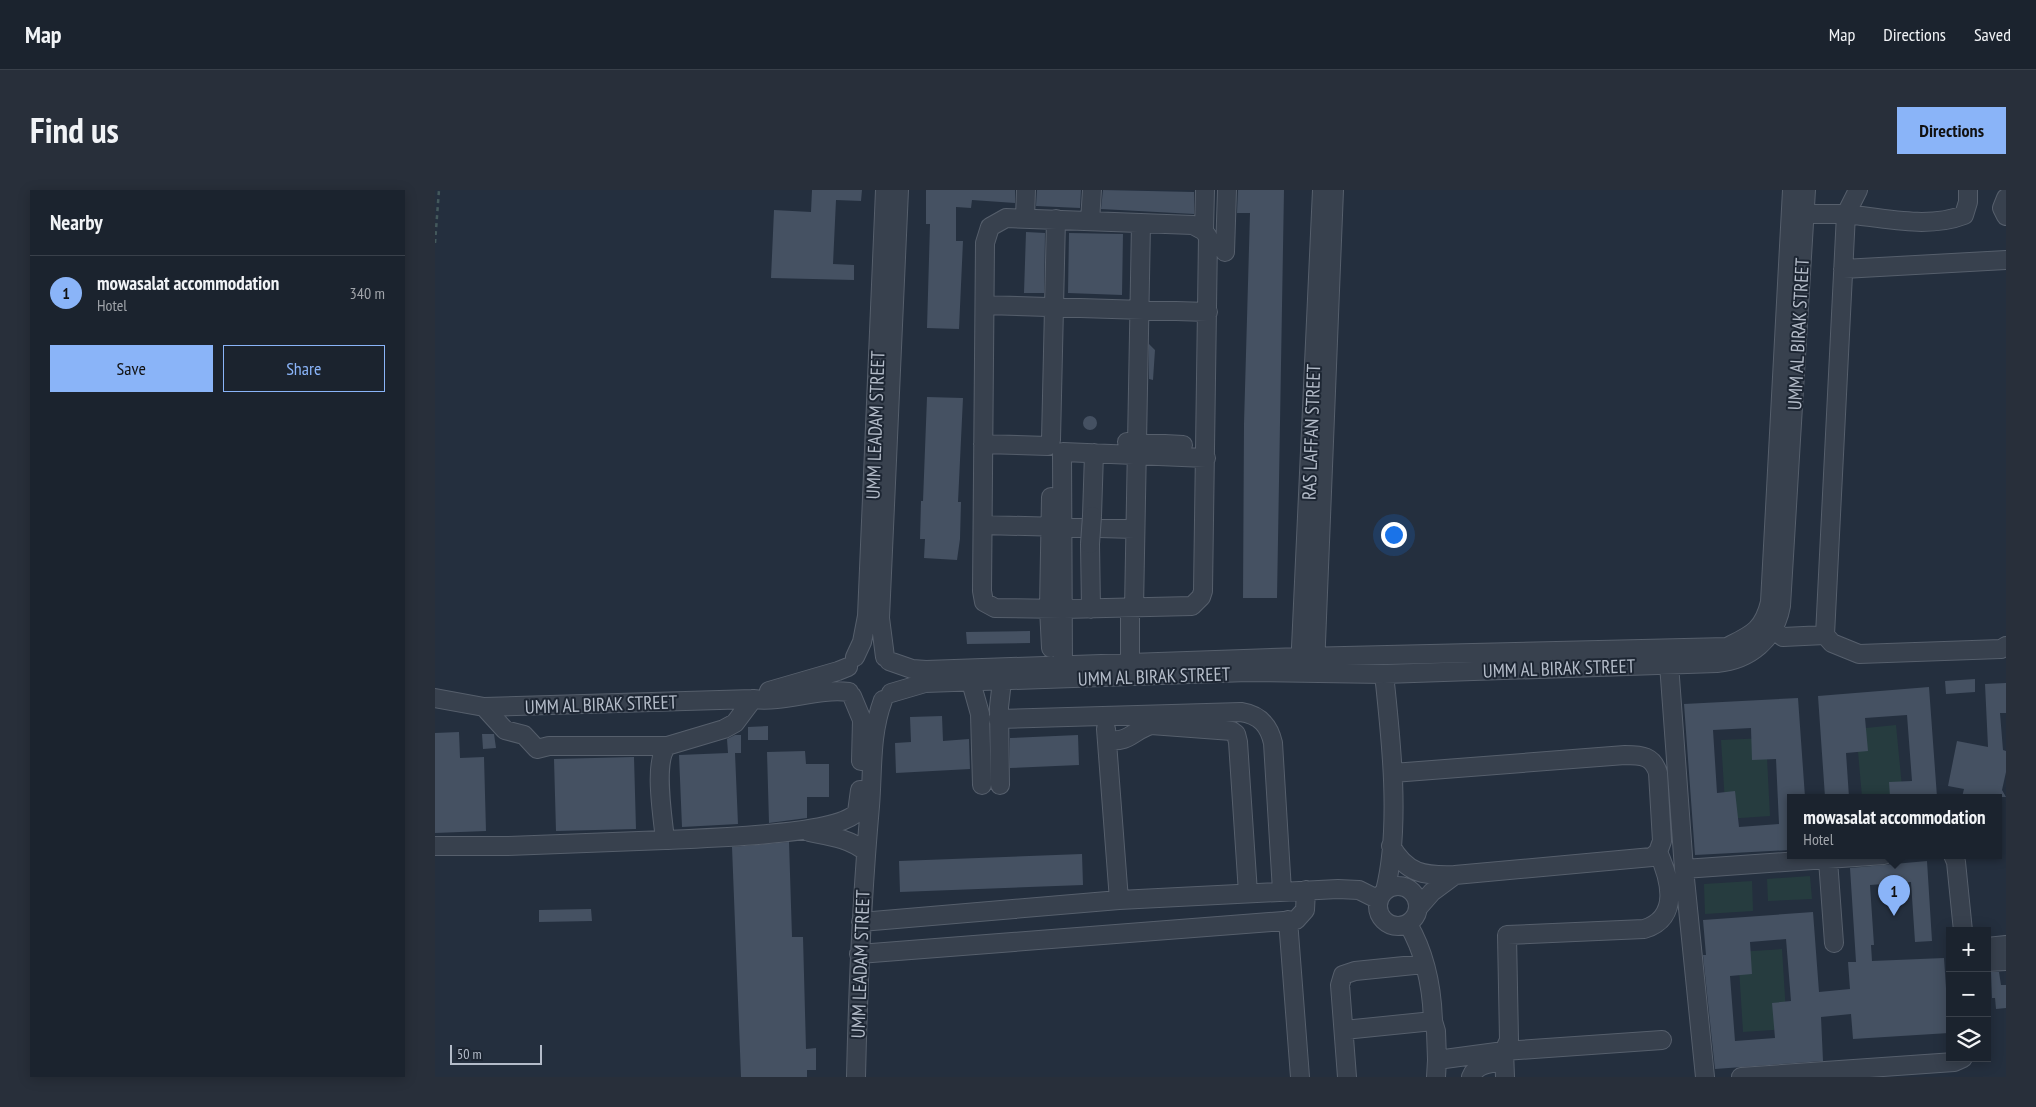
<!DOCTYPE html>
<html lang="en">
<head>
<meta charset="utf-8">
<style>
	body { margin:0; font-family:"PT Sans Narrow",sans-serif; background:#282f3a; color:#f1f3f6 }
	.controls { position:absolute; right:15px; bottom:15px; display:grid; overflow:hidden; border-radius:0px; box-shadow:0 2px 12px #0003 }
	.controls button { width:45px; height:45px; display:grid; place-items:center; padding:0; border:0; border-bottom:1px solid #39404a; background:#1b232e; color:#f1f3f6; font:25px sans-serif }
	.scale { position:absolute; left:15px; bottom:12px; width:92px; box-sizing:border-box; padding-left:5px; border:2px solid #b4bcc9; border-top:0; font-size:14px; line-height:18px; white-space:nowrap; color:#b4bcc9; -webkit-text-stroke:4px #1d2633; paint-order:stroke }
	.you { position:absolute; left:958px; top:344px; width:18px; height:18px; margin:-12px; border:4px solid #fff; border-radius:50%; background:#1a73e8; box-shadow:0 0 0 8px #1a73e833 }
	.badge { display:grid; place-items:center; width:32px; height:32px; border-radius:50%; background:#8ab4f8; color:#111; font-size:16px; font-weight:700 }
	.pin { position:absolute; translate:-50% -41px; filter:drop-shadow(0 1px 2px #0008) }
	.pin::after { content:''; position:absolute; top:26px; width:18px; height:15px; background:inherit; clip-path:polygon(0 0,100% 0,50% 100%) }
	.popup { position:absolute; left:1352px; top:604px; width:215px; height:65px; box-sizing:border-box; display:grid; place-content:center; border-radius:0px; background:#1b232e; filter:drop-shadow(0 1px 4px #0005); font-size:16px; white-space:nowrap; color:#a0a4aa }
	.popup b { font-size:19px; color:#f1f3f6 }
	.popup::after { content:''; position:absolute; left:50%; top:100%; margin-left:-10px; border:10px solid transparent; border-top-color:#1b232e }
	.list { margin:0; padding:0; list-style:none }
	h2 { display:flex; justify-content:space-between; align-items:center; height:65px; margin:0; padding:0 20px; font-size:21px }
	h2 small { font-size:16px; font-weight:400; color:#a0a4aa }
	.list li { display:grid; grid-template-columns:32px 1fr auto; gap:15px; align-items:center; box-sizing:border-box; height:75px; padding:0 20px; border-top:1px solid #39404a }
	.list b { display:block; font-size:19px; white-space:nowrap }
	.list p { margin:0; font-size:16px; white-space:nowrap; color:#a0a4aa }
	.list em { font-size:16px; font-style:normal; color:#a0a4aa }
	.actions { display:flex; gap:10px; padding:15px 20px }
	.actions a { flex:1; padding:11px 0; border:1px solid #8ab4f8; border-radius:0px; text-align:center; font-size:18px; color:#8ab4f8 }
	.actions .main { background:#8ab4f8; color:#111 }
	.icon { flex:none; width:28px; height:28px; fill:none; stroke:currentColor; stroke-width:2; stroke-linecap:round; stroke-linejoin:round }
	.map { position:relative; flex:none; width:1571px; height:887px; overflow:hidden; border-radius:0px }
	header { display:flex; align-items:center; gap:30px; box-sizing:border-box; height:70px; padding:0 25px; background:#1b232e; border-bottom:1px solid #39404a }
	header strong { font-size:24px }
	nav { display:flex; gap:28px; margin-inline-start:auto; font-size:18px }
	.intro { display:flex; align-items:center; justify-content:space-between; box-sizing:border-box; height:120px; padding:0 30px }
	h1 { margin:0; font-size:35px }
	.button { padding:12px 22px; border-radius:0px; background:#8ab4f8; color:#111; font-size:18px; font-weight:700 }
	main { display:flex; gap:30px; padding:0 30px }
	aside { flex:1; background:#1b232e; border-radius:0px; box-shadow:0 2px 12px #0003 }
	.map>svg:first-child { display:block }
	.green { fill:#263c3f }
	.building { fill:#455162; fill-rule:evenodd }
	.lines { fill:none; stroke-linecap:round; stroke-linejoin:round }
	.minor-casing { stroke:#565f6c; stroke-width:20 }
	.path { stroke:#44595c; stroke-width:2.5; stroke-dasharray:4 4; stroke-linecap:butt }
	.minor { stroke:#38414e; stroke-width:18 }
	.minor-bridge-casing { stroke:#565f6c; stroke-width:20; stroke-linecap:butt }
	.minor-bridge { stroke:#38414e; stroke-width:18 }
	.labels { text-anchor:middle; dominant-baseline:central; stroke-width:4; stroke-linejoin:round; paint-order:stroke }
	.street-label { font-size:19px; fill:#b4bcc9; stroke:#1d2633 }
</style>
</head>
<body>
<header>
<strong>Map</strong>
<nav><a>Map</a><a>Directions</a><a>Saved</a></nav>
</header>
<div class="intro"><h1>Find us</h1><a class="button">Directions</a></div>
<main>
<aside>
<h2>Nearby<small></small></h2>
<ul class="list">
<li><span class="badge">1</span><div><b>mowasalat accommodation</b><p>Hotel</p></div><em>340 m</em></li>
</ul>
<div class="actions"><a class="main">Save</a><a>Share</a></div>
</aside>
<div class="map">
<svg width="1571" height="887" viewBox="0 0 1571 887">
	<rect width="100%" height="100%" fill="#242f3e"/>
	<path class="green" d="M1461,535L1468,607H1427L1421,539Z
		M1331,548L1335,626L1291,629L1286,550Z
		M1375,686L1377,709L1333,711L1332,689Z
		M1317,691L1318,721L1270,724L1269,694Z
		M1347,759L1352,839L1308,842L1303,762Z"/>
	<path class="building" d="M377,0H427L426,11L401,10L398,74L419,75V90L336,88L339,20L376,22Z
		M491,0H580V13L537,10L536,18L521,17V51H528L524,139L492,138L495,34H491Z
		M602,0H646L645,18L601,16Z
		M668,0L759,2V24L666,19Z
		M803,0H849L842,408H808L809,234L815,23H802Z
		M591,42L610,43L609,103H589Z
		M634,43L688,44L687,105L633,103Z
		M714,154L720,160L718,190L714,189Z
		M492,207L528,208L523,312H526L525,349L522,370L489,368L490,349H485L486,311H488Z
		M648 233a7 7 0 1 1 14 0a7 7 0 1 1-14 0Z
		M595,441V453L532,454L531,442Z
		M1540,489V502L1511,504L1510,491Z
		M1571,493V523H1565L1568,560L1571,561V582L1567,600L1571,607H1527L1529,599L1513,596L1522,551L1553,557L1550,494Z
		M1494,497L1502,607H1455L1454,592L1477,591L1472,525L1430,528L1433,561L1411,563L1414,607H1390L1383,506Z
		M1363,508L1370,607H1355V660L1260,665L1249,514ZM1316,538L1317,570L1341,569L1344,634L1304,637L1300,601L1282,603L1278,540Z
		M507,526L508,551L534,549L535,579L461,583L460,553L476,552L475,527Z
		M333,536V550H313V537Z
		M24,542L25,568L49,567L51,641L0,643V543Z
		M47,544H59L61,558L48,559Z
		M300,545H306V563H300L303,634L247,637L244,565L293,563L292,549Z
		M643,545L644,575L575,578V548Z
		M370,561L371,574H394V607H372V628L334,633L332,562Z
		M199,567L201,639L121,641L119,569Z
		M354,652L357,747H368L371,859L381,858V880H372V887H306L297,657Z
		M647,664L648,695L465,702L464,671Z
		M1492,671L1497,751L1480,752L1476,692L1435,695L1439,755H1436L1437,771L1509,768L1514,843L1418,849L1416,824L1386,827L1388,871L1280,879L1268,765H1271L1268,730L1378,722L1384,802L1415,799L1413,772H1421L1415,678ZM1351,749L1356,811L1337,813L1340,848L1300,851L1295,786L1317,784L1315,752Z
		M156,719L157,731L104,732V720Z
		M1556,782H1564L1566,795H1571V818L1561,819L1560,808H1557Z"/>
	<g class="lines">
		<g class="minor-casing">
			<path id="minor" d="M1423,0L1411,24C1448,28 1493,39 1529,25L1533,12V0
				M1571,8L1567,18L1571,26
				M1370,24H1411L1390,445
				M571,28L758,35L769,41L773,47L768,401L766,407L757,416L628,419L560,418L549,412L547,401L550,53L555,37Z
				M590,28L591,0
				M655,31L657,0
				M769,41L770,0
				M790,62L792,0
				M1408,79L1571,70
				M550,115L773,122
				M616,250L621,29
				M692,252L748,255
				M548,254L613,256
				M628,262L771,268
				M627,263L628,476
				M616,307L614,418L616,458
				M657,326L659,263
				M548,335L700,339
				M655,354L656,419
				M695,419V473
				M699,419L706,33
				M1338,440L1348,447L1390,445L1397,453L1424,464L1566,459L1571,456
				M420,467L427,452L432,426L450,0
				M450,467L445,428L464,0
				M454,471L477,479L491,480L867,467L1292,457C1316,445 1328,441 1335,412L1357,0
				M1234,474L1249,679L1270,887
				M880,478L899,0
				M865,479L887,0
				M949,484C956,548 966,638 950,701
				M536,492L545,524L547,595
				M334,501L403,481L413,477
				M456,503L490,493L813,482L949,484L1282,473C1315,470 1340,449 1346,416L1371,0
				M417,506L427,530L426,571
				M0,508L49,517L318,509C350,513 381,498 414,502
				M49,517L70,540L89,545L102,559L114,556H232L289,539L300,533L318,509
				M563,529L806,522C825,525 834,535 838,553L847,701
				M671,539L684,710
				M672,550C695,553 698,540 716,535L797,541L801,544L803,552L813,703
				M958,583L1190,565C1207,565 1218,566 1223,583L1227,651L1223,662L1217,667L1020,685L997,702L983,718
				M565,595L564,517L567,491
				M374,642C394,646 414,648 431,662
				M230,650C265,648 402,646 422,622L425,600
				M0,656H72L230,650C228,628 218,572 232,556
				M956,656C972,684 989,686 1020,685
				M1518,665L1521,672L1528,741
				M1393,670L1399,753
				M1249,679L1449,665
				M943 716a20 20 0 1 1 40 0a20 20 0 1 1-40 0Z
				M853,730L865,887
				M426,732L684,710L903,699L924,700L944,710
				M973,734C990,763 997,797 998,831
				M1552,757L1571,755
				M424,764L861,730L870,720L871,700
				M1552,772L1571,771
				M909,840L998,831L1001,841L1002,870
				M421,887C423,796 427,706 435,616C438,580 435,545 448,510
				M912,887L905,795L908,785L920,781L989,774
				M1001,887L1002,870L1069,861L1227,850
				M1036,887C1041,874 1055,873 1067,872
				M1070,887L1069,861L1074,850L1072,745L1209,739C1246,728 1235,689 1223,662
				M1306,887L1519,872L1528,868"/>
		</g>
		<path class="path" d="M0,53L4,0"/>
		<use href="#minor" class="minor"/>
		<g class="minor-bridge-casing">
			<path id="minor-bridge" d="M655,354L657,326"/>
		</g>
		<use href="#minor-bridge" class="minor-bridge"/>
	</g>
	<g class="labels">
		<g class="street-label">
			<text transform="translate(1363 144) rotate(-87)">UMM AL BIRAK STREET</text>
			<text transform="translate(440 235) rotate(-88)">UMM LEADAM STREET</text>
			<text transform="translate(876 242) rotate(-88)">RAS LAFFAN STREET</text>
			<text transform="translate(1124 478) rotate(-2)">UMM AL BIRAK STREET</text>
			<text transform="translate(719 486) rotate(-2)">UMM AL BIRAK STREET</text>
			<text transform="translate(166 514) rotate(-2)">UMM AL BIRAK STREET</text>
			<text transform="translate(425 774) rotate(-88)">UMM LEADAM STREET</text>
		</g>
	</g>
</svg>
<div class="controls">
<button>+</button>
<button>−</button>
<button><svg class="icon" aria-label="layers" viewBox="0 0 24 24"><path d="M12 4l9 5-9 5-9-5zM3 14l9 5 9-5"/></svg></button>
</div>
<div class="scale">50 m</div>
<div class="you"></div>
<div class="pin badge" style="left:1459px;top:726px">1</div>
<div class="popup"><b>mowasalat accommodation</b>Hotel</div>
</div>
</main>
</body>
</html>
